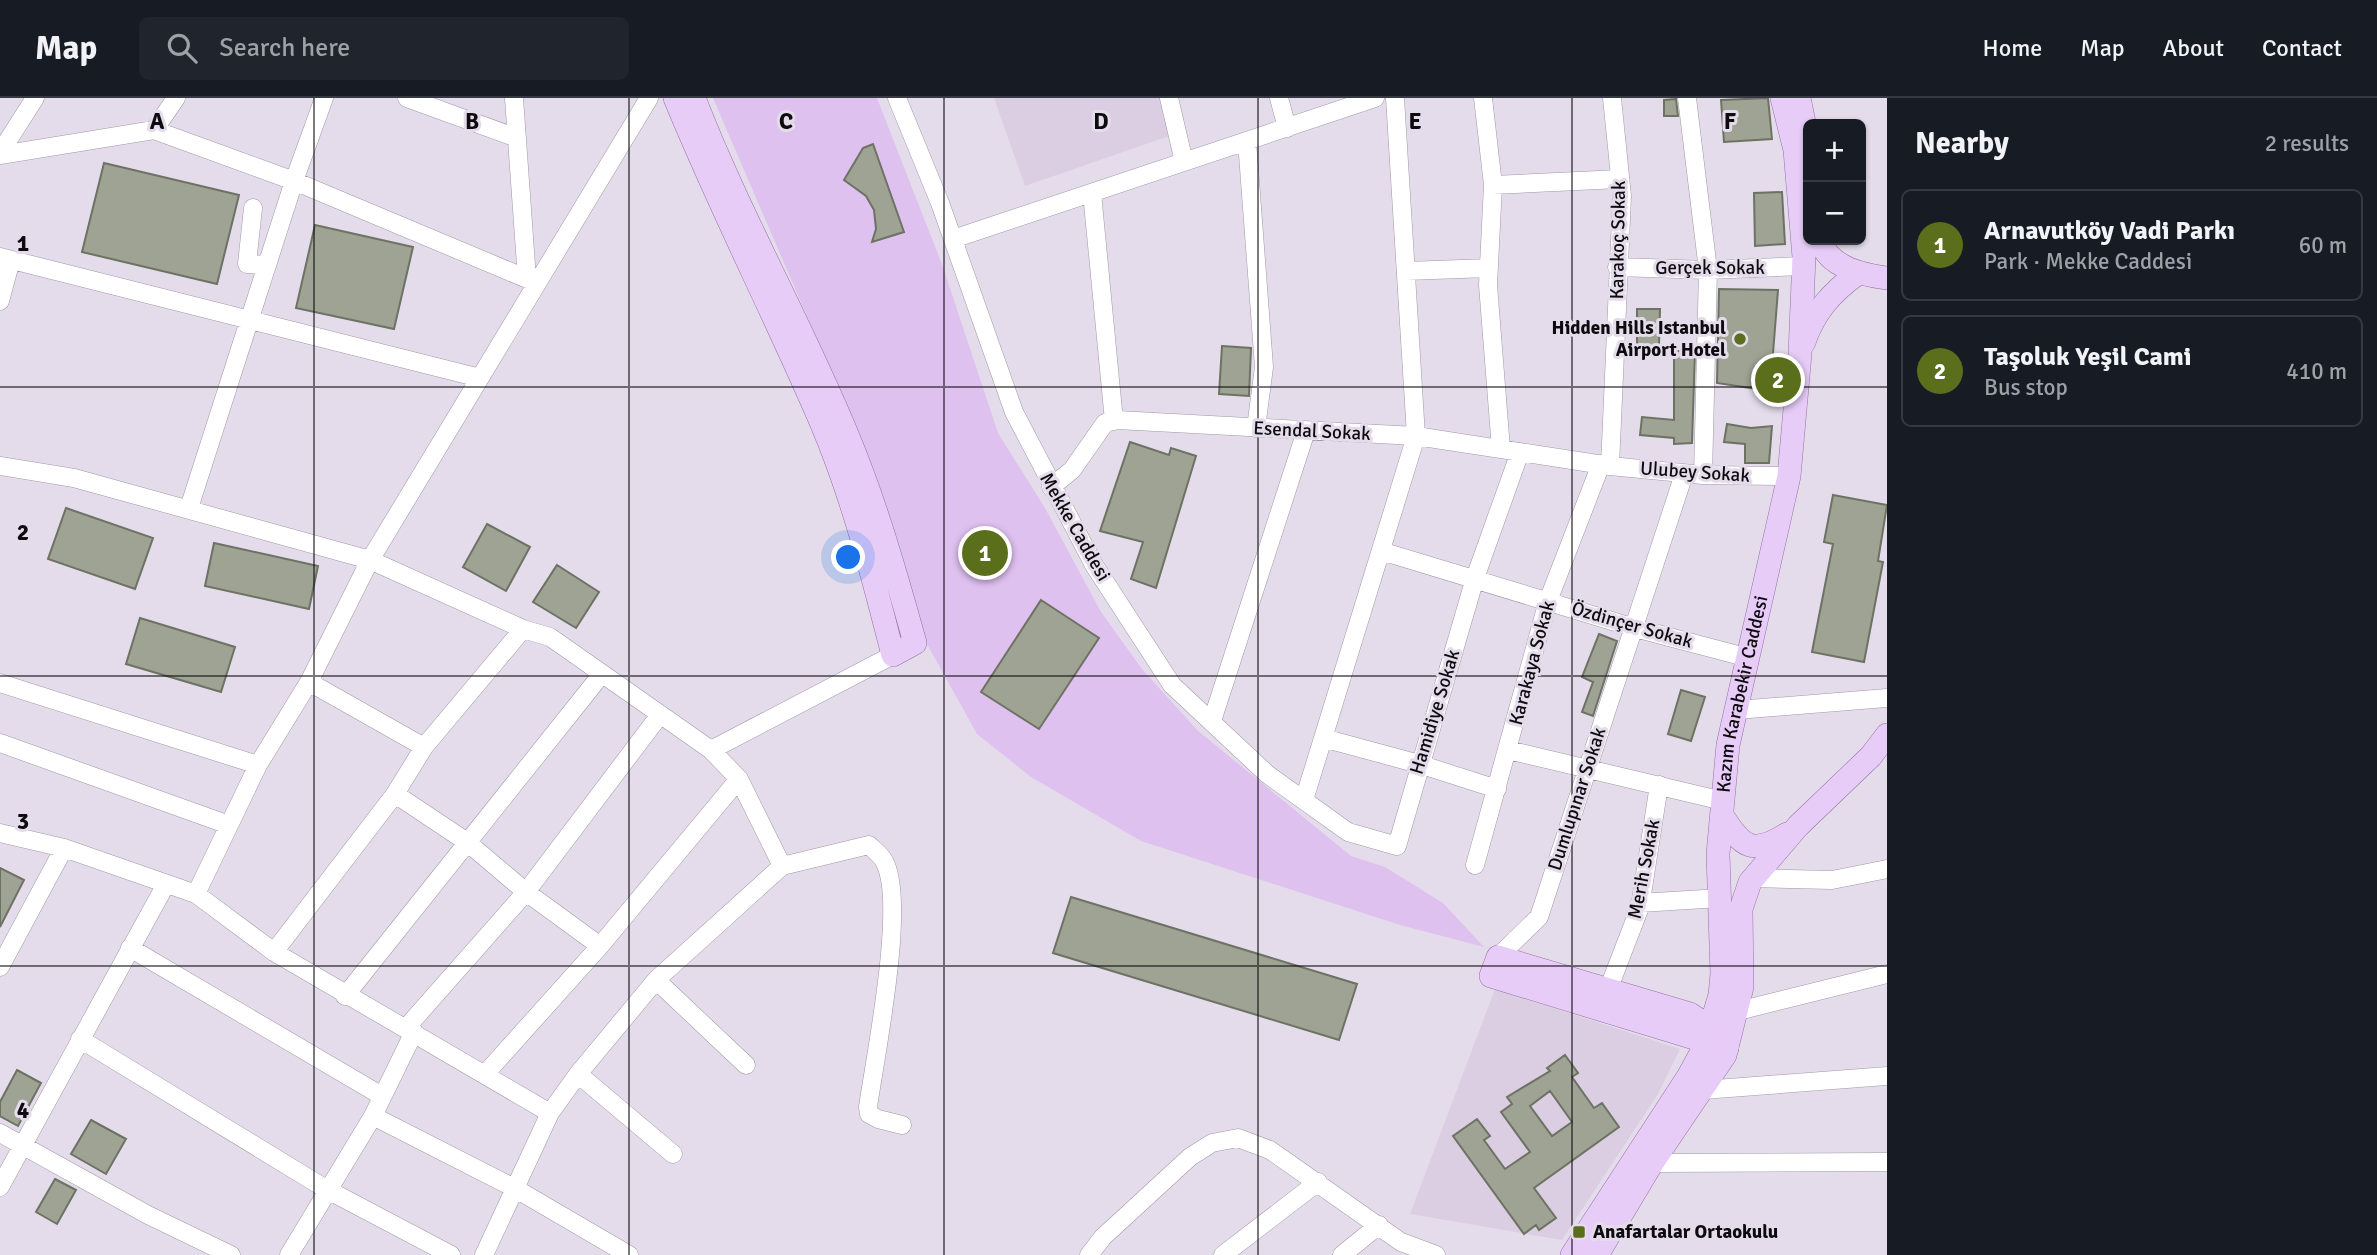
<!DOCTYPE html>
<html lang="en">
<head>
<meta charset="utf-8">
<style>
	body { margin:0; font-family:Signika,sans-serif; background:#20242c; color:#f1f3f6 }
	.controls { position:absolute; right:21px; top:21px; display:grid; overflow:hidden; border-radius:10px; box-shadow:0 2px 5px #0004 }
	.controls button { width:63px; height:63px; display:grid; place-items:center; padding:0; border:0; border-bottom:2px solid #363941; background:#171b24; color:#f1f3f6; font:35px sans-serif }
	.you { position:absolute; left:849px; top:460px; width:24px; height:24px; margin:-18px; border:5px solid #fff; border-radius:50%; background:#1a73e8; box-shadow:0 0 0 10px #1a73e833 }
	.badge { display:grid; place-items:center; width:46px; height:46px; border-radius:50%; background:#5a6e1c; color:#fff; font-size:23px; font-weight:700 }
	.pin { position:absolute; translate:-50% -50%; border:4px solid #fff; box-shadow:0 2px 7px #0006 }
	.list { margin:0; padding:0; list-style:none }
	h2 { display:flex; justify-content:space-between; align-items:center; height:91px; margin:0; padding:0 28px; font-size:30px }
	h2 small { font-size:23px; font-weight:400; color:#9ea1a6 }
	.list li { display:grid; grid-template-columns:46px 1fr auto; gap:21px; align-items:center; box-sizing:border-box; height:112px; margin:0 14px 14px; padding:0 14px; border:2px solid #363941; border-radius:10px }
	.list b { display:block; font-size:26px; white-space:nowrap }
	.list p { margin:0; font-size:23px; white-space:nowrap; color:#9ea1a6 }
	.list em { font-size:23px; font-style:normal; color:#9ea1a6 }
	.icon { flex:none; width:38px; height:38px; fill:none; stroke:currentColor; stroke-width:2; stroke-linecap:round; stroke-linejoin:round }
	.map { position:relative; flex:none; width:1887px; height:1157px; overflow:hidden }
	header { display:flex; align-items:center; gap:42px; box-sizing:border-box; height:98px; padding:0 35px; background:#171b24; border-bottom:2px solid #363941 }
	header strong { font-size:33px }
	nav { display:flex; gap:38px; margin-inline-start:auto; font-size:24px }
	.search { width:490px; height:63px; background:#20242c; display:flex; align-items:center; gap:18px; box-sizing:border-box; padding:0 24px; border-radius:10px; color:#9ea1a6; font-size:26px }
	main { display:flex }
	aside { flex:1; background:#171b24 }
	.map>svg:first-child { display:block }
	.built { fill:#dbcee2 }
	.green { fill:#dfc1f0 }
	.building { fill:#9ea394; stroke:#6d7264; stroke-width:2; fill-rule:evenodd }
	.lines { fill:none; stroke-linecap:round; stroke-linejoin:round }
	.minor-casing { stroke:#a198a6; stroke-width:19 }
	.major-casing { stroke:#9272a4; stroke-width:24 }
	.minor { stroke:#fff; stroke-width:18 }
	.major { stroke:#e8ccf8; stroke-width:23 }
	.grid { fill:none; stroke:#0e0b10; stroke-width:2; stroke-opacity:0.55 }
	.poi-dot { fill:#5a6e1c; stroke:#e4dcea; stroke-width:2.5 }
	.labels { text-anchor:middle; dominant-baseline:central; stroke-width:6; stroke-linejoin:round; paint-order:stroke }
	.street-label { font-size:19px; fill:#0e0b10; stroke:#e4dcea }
	.poi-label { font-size:19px; font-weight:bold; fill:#0e0b10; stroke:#e4dcea; text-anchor:end }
	.grid-label { font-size:23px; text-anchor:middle; font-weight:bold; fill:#0e0b10; stroke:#e4dcea; stroke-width:6; stroke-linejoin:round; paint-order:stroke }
</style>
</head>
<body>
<header>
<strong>Map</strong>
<div class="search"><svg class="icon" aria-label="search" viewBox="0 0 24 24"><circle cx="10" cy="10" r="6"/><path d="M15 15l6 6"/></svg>Search here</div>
<nav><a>Home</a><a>Map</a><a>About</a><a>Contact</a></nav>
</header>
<main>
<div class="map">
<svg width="1887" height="1157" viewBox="0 0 1887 1157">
	<rect width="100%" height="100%" fill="#e4dcea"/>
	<path class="built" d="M994,0H1162L1172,37L1025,88Z
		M1495,891L1680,951L1658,996L1562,1142L1410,1116Z"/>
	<path class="green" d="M713,0H877L943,169L998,335L1045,410L1101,514L1142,571L1197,632L1351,758L1385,769L1443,805L1484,849L1400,827L1141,743L1031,679L977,636L927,546L878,383Z"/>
	<path class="building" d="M1768,0L1772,41L1724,44L1721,2Z
		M1676,1L1678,18H1664V2Z
		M873,46L904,134L872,144L876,131L874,112L866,98L844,82L863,50Z
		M104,65L239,97L217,186L82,154Z
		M1782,94L1785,146L1755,148L1754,95Z
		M315,127L413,149L394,231L296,210Z
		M1719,191L1778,192L1770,293L1717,285Z
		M1637,211H1660L1659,247H1637Z
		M1222,248L1251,250L1249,298L1219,296Z
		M1674,253H1695L1692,345L1674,346V340L1640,337L1642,319L1674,322Z
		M1727,326L1751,330L1772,328L1769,365H1745V346L1724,344Z
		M1130,344L1169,357L1171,350L1196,358L1156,490L1131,481L1143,444L1100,433Z
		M1833,397L1887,407L1878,463L1883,464L1864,564L1812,554L1833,446L1824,444Z
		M66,410L153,440L135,491L48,461Z
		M487,426L530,449L506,493L463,469Z
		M214,445L318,468L309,511L205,488Z
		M557,467L599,494L576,530L533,504Z
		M1041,502L1099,540L1039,631L981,594Z
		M140,520L235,549L221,594L126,566Z
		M1599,536L1617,543L1593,618L1582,614L1593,584L1582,579Z
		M1681,592L1705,599L1691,643L1668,636Z
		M0,770L24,782L0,829Z
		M1071,799L1357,886L1339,942L1053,855Z
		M1565,957L1578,975L1572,979L1594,1010L1602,1005L1619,1029L1534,1090L1556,1120L1539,1132L1536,1127L1524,1136L1453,1038L1477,1021L1490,1038L1484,1042L1505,1071L1530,1054L1501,1014L1512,1006L1507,999L1550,973L1547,970ZM1550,993L1572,1024L1552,1038L1530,1008Z
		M17,972L41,985L18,1028L0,1018V1004Z
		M91,1022L126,1041L106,1076L71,1056Z
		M55,1081L76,1092L57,1126L36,1114Z"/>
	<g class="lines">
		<g class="minor-casing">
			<path id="minor" d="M407,0L517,40
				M514,0L527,181
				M897,0L940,105L1014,314L1094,467L1172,587L1267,676L1348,734L1397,748L1475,480L1520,354
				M1169,0L1184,64
				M1279,0L1287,30
				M1483,0L1493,87L1488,187L1501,351
				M1687,0L1708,172L1703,377
				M154,32L176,0
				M1247,43L1264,269L1256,330
				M0,55L35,0
				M0,57L154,32L294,83L537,185
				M1493,87L1620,81
				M1092,95L1114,323
				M253,110L247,166L267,167
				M953,141L1375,0
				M0,159L480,280
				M1617,169L1708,172L1803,168
				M1406,173L1489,170
				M0,203L11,162
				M0,368L74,380L370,462L523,531L550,539L711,652L739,681L782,768L656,882L578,976L550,1015L484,1157
				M1610,368L1622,98L1612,0
				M1051,389L1072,372L1105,325L1117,322L1416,338L1610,368L1703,377L1789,378
				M189,410L294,83L324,0
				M1381,453L1635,530L1749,560
				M309,584L424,649
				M0,585L258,667
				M1737,612L1887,600
				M1212,623L1306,333
				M1323,640L1419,666L1497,691
				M0,645L229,727
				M711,652L893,557
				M1508,652L1723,703
				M395,696L467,744L526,794L600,848
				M1304,702L1416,338L1395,0
				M0,735L64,750L196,796L274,854L550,1015
				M1475,767L1548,503L1601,366
				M782,768L869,747C874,752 881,757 884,763C907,803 875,959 868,1009L869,1016L878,1021L902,1027
				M1753,780L1832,782L1887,771
				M196,796L258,667L309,584L370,462L649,0
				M1640,805L1720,800
				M130,850L382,998
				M274,854L395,696L424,649L523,531
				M1498,859L1539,819L1684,376
				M0,869L64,750
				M656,882L746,967
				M1608,892L1640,809L1659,687
				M345,898L601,577
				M1738,913L1887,876
				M406,930L526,794L659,618
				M80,941L326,1091L451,1157
				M486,975L600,848L739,681
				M578,976L673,1056
				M1703,992L1887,978
				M373,1018L516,1091L629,1157
				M0,1035L148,1117L231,1157
				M1652,1065L1887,1064
				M0,1089L166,786
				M289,1157L373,1018L414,934
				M1089,1157L1103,1139L1190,1059L1212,1045L1238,1040L1270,1052L1401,1144L1436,1157
				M1223,1157L1318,1084
				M1342,1157L1379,1127"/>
		</g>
		<g class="major-casing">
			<g id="major">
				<path d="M675,0C720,110 774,215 821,324C853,399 873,479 893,557L915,545C895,473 875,403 846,334C799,221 738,114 694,0"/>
				<path d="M1799,0L1808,44"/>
				<path d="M1820,142C1828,169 1862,177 1887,180"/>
				<path d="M1804,244C1814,214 1832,194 1857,176"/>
				<path d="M1722,717C1742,749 1752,758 1787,736"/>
				<path d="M1498,859L1690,916L1711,930L1727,950L1491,878Z"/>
				<path id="s1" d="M1572,1157L1688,979L1705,948L1720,897L1722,876L1718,756L1728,647L1789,378L1800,256L1804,159L1795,52L1782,0"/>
				<path d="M1597,1157L1652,1065L1725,957L1742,889L1741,811L1750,784L1798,728L1871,658L1887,637"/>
			</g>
		</g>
		<use href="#minor" class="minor"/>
		<use href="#major" class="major"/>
	</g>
	<path class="grid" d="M314,0V1157M629,0V1157M944,0V1157M1258,0V1157M1572,0V1157M0,289H1887M0,578H1887M0,868H1887"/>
	<g class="poi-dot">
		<circle cx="1740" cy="241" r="7"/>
		<rect x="1572" y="1127" width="14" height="14" rx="3.5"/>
	</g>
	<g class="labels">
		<g class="street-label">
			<text transform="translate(1618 142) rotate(-89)">Karakoç Sokak</text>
			<text x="1710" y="170">Gerçek Sokak</text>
			<text transform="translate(1312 333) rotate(3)">Esendal Sokak</text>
			<text transform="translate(1695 374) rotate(4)">Ulubey Sokak</text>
			<text transform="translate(1075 429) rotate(60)">Mekke Caddesi</text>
			<text transform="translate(1632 527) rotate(16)">Özdinçer Sokak</text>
			<text transform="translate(1532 565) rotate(-75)">Karakaya Sokak</text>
			<text stroke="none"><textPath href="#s1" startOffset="604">Kazım Karabekir Caddesi</textPath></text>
			<text transform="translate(1435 614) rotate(-73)">Hamidiye Sokak</text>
			<text transform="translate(1577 701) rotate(-72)">Dumlupınar Sokak</text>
			<text transform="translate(1644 771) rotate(-79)">Merih Sokak</text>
		</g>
		<g class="poi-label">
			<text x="1726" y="230">Hidden Hills Istanbul<tspan x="1726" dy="22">Airport Hotel</tspan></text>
			<text x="1593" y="1134" text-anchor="start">Anafartalar Ortaokulu</text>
		</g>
	</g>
	<g class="grid-label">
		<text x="157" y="31">A</text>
		<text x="472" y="31">B</text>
		<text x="786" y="31">C</text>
		<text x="1101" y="31">D</text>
		<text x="1415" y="31">E</text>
		<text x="1730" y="31">F</text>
		<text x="23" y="153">1</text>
		<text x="23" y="442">2</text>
		<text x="23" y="731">3</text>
		<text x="23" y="1020">4</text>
	</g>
</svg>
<div class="controls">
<button>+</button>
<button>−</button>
</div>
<div class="you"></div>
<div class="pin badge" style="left:985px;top:455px">1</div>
<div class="pin badge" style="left:1778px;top:282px">2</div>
</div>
<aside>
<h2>Nearby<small>2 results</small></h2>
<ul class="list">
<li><span class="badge">1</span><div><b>Arnavutköy Vadi Parkı</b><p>Park · Mekke Caddesi</p></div><em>60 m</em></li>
<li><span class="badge">2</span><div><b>Taşoluk Yeşil Cami</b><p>Bus stop</p></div><em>410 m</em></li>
</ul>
</aside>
</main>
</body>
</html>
